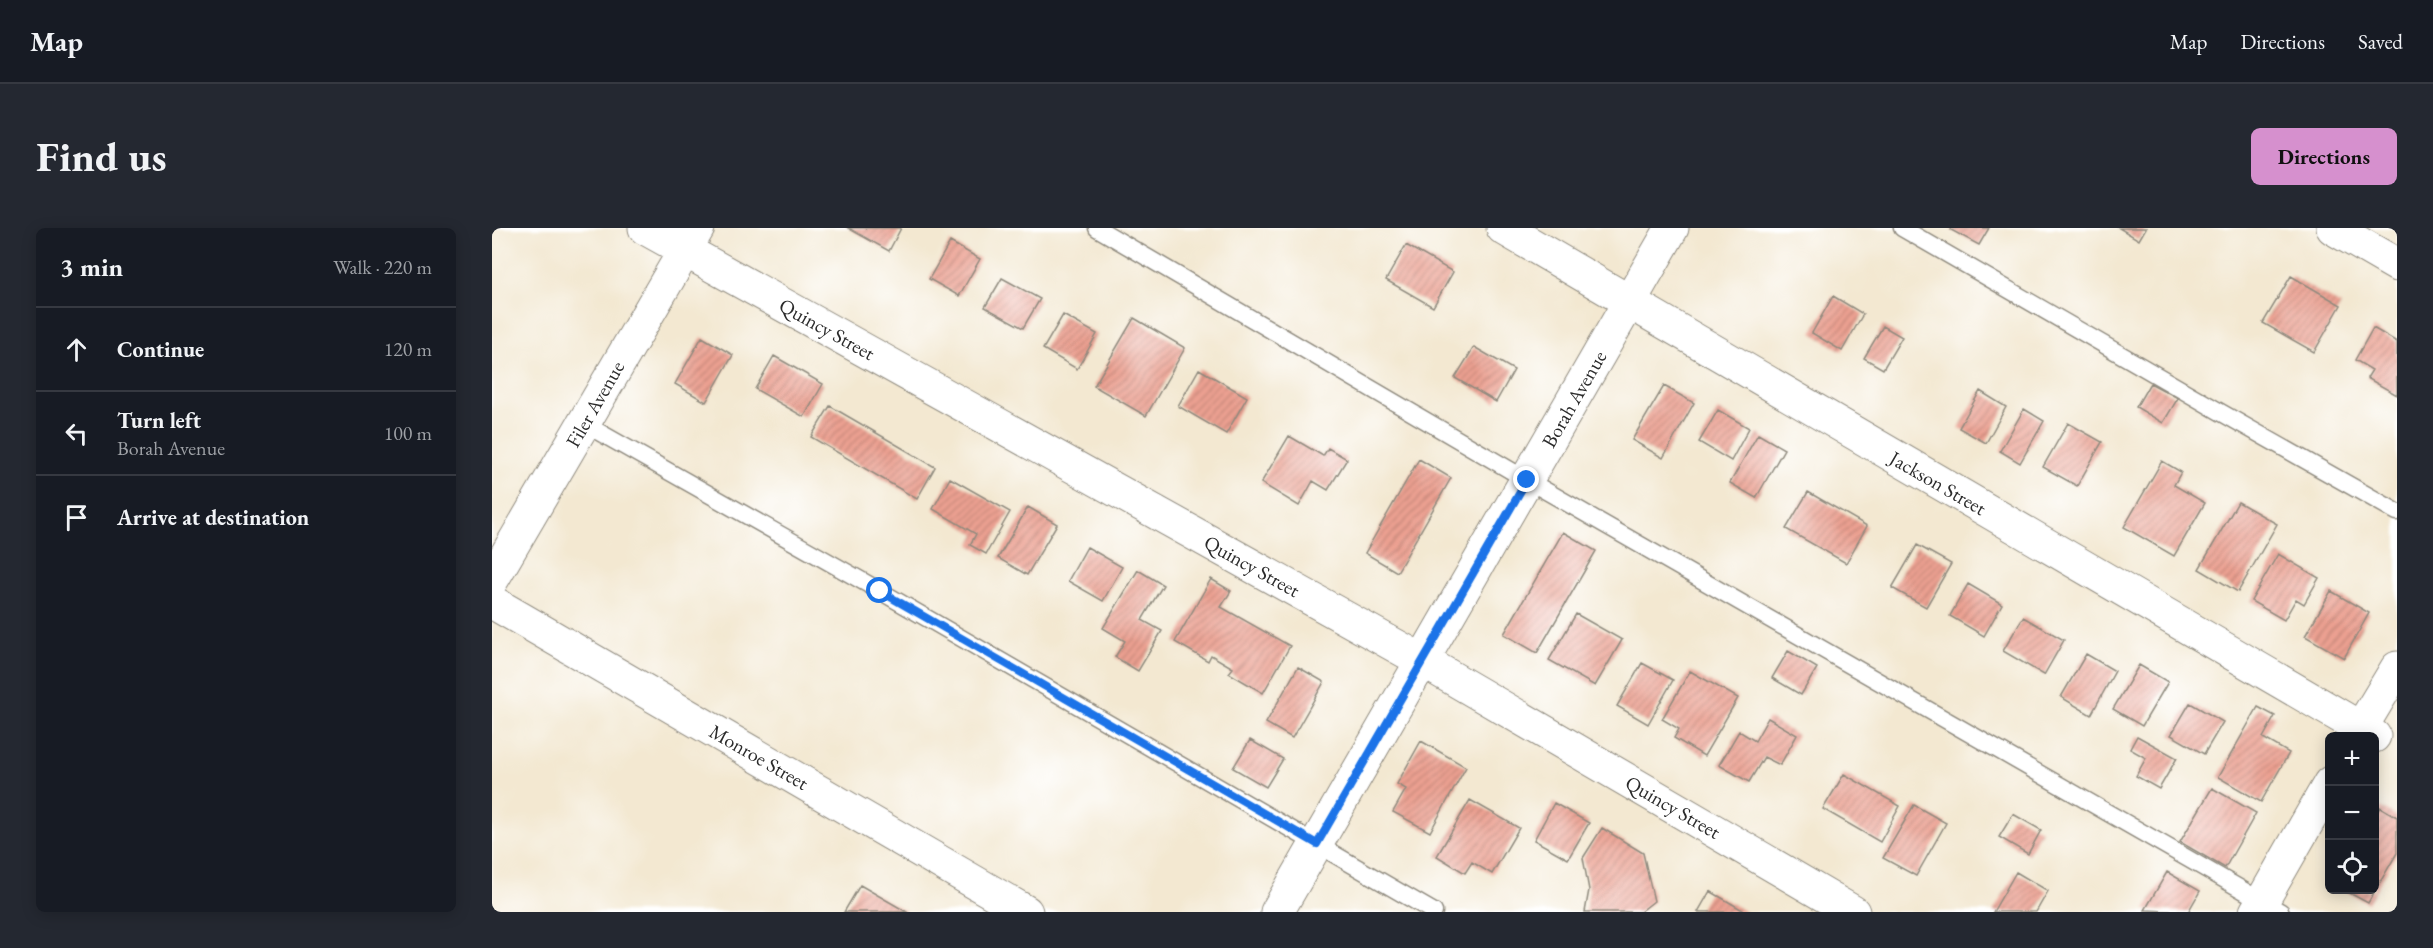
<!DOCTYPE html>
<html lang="en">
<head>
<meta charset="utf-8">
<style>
	body { margin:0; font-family:"EB Garamond",serif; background:#242831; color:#f1f3f6 }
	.controls { position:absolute; right:18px; bottom:18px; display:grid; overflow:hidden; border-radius:9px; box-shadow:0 3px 15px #0003 }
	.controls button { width:54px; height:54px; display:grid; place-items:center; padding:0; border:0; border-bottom:2px solid #363941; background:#171b24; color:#f1f3f6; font:30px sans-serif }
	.stop { position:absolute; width:18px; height:18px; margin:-14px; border:4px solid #1a73e8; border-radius:50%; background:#fff }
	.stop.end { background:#1a73e8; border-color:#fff; box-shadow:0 2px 6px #0008 }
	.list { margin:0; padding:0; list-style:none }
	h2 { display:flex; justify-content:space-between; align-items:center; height:78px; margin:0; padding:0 24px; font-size:26px }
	h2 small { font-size:20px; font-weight:400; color:#9ea1a6 }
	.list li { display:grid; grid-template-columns:39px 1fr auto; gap:18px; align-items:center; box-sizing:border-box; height:84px; padding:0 24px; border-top:2px solid #363941 }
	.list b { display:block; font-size:22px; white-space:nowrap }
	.list p { margin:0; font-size:20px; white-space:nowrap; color:#9ea1a6 }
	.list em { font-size:20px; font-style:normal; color:#9ea1a6 }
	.icon { flex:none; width:33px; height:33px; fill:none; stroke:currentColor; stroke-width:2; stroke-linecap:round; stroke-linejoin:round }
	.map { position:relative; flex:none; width:1905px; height:684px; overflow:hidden; border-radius:9px }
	header { display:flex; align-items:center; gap:36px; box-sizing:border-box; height:84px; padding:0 30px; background:#171b24; border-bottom:2px solid #363941 }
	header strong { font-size:28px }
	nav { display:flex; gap:33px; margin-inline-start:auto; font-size:21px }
	.intro { display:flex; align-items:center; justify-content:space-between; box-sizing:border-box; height:144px; padding:0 36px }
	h1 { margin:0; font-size:42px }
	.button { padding:15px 27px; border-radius:9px; background:#d690ce; color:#111; font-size:21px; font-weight:700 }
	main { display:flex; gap:36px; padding:0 36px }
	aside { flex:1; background:#171b24; border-radius:9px; box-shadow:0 3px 15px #0003 }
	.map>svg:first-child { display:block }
	.building { fill:url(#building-hatch) }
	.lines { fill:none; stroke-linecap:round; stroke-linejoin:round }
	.service-casing { stroke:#8f8a7e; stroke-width:19 }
	.minor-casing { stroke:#8f8a7e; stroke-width:35 }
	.tertiary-casing { stroke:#8f8a7e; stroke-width:35 }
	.service { stroke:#fff; stroke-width:16 }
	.minor { stroke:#fff; stroke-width:33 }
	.tertiary { stroke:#fff; stroke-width:33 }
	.route { stroke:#1a73e8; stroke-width:8 }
	.labels { text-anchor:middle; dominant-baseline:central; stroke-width:4.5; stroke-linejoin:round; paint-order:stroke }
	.street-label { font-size:20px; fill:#2b2b2b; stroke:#fff }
</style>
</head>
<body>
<header>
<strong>Map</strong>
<nav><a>Map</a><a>Directions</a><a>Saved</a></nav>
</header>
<div class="intro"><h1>Find us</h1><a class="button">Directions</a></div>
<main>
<aside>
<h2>3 min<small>Walk · 220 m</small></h2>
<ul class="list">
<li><svg class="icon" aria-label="ahead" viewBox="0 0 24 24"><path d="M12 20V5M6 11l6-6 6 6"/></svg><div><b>Continue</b></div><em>120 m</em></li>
<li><svg class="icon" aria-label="left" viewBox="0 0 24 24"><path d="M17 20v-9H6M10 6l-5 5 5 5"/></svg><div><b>Turn left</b><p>Borah Avenue</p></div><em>100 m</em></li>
<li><svg class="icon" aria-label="arrive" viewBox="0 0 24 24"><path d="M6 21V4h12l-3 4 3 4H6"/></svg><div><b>Arrive at destination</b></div></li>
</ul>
</aside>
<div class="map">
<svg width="1905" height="684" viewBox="0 0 1905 684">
	<defs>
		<pattern id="building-hatch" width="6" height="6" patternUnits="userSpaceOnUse" patternTransform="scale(1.5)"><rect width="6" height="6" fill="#eca091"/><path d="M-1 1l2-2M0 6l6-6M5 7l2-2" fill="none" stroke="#bf8377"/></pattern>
	</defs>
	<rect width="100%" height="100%" fill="#fff"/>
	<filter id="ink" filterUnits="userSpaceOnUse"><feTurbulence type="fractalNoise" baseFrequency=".0167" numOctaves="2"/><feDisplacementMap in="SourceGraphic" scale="12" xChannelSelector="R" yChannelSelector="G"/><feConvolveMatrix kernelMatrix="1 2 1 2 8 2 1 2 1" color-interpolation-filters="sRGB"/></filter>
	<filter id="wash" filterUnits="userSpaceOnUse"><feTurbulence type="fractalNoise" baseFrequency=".008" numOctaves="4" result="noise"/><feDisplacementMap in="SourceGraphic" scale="24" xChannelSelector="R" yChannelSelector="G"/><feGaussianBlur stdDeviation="1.35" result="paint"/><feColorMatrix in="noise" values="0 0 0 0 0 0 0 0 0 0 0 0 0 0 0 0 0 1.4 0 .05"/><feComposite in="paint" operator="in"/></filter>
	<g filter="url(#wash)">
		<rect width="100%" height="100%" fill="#f3e8d1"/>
		<g id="blocks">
			<path class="building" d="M356,0H409L397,23Z
				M1460,0H1497L1487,17L1459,2Z
				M1627,0H1654L1647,12Z
				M458,14L488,31L467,68L437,51Z
				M914,17L961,44L941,79L894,52Z
				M1799,48L1849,77L1822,124L1771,95Z
				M510,50L548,71L531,100L493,79Z
				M1341,68L1371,86L1350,123L1320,105Z
				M571,87L605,106L585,141L551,121Z
				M642,90L693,120L654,188L602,158Z
				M1391,98L1410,109L1391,141L1372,130Z
				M1881,100L1905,114V167L1875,150L1880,142L1863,132Z
				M210,109L241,127L214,174L183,156Z
				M982,119L1022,142L1004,174L963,150Z
				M282,128L331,156L312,189L263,161Z
				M707,141L755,169L734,206L686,178Z
				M1658,155L1686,170L1671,195L1644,179Z
				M1172,158L1202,175L1171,230L1140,212Z
				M1488,163L1514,179L1494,215L1467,200Z
				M338,178L443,239L425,271L319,209Z
				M1532,181L1552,193L1528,235L1508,223Z
				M1226,182L1257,200L1239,233L1207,214Z
				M1576,195L1610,214L1585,258L1551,239Z
				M1266,206L1292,221L1264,270L1238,255Z
				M797,208L831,228L836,220L855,231L836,262L821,253L807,278L769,255Z
				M927,231L959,250L905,344L873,325Z
				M1670,233L1689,244L1682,257L1713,275L1682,328L1632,299Z
				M458,250L518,284L494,326L478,317L484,306L441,281Z
				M1316,264L1375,298L1354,335L1294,301Z
				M1746,274L1785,296L1746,364L1707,341Z
				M536,279L565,296L535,347L506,330Z
				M1071,304L1104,323L1045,425L1012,406Z
				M1425,317L1459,336L1434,379L1400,360Z
				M595,319L630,339L611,373L576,353Z
				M1786,326L1827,350L1812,376L1804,371L1792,392L1759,373Z
				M646,342L671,357L650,392L670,403L646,443L623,429L633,413L611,400Z
				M719,351L739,363L729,379L798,418L771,465L737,445L741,440L719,427L716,433L683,414Z
				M1476,356L1510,376L1492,408L1458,388Z
				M1839,363L1877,385L1852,430L1813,408Z
				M1084,386L1130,412L1103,458L1057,432Z
				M1531,389L1572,412L1552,447L1511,423Z
				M1296,423L1325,440L1309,467L1280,450Z
				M1594,426L1623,443L1599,487L1569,469Z
				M1150,435L1181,452L1156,496L1125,478Z
				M1647,437L1676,454L1650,498L1621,481Z
				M806,439L832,454L800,510L774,495Z
				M1198,443L1246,470L1212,528L1182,510L1187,501L1170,491Z
				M1698,475L1731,494L1712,526L1679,507Z
				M1766,479L1783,488L1771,510L1797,525L1769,574L1726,549Z
				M1276,490L1305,507L1288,537L1272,529L1257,554L1227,537L1247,503L1263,513Z
				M1645,508L1685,530L1667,561L1644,548L1654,530L1638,521Z
				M758,512L791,531L774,559L741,540Z
				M929,513L974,539L938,604L901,584L914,561L905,556Z
				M1352,546L1408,578L1388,614L1331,581Z
				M1720,560L1764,585L1733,640L1688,614Z
				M978,572L1027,600L1000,646L980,634L973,645L945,628Z
				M1062,575L1097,595L1076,631L1042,612Z
				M1422,577L1454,595L1424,648L1391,630Z
				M1888,579L1905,589V625L1876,675L1852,662H1882V589Z
				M1521,586L1549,602L1536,626L1507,609Z
				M1110,600L1151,625L1162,673L1148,684H1093L1097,662L1091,630Z
				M1524,644L1556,663L1544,684H1501Z
				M1675,644L1708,663L1696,684L1653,682Z
				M368,657L415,684H352Z
				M1218,663L1254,684H1206Z"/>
		</g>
	</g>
	<g filter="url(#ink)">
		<use href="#blocks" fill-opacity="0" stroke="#8f8a7e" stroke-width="1.5"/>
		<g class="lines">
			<g class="service-casing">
				<path id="service" d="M605,0L1035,252L1789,684
					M1410,0L1730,185L1905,284
					M91,195L388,363L942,684"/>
			</g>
			<g class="minor-casing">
				<path id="minor" d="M153,0L931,433L1361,684
					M1011,0L1882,508
					M1841,0L1905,37
					M0,374L534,684
					M785,684L1180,0"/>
			</g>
			<g class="tertiary-casing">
				<path id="tertiary" d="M0,352L206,0
					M1864,508L1905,440
					M1764,684L1838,555"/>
			</g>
			<use href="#service" class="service"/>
			<use href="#minor" class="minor"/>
			<use href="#tertiary" class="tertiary"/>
		</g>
	</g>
	<g class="lines" filter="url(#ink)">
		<path class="route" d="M388,363L825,616L1035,252"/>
	</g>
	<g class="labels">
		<g class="street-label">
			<text transform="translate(335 101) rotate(29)">Quincy Street</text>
			<text transform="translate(1082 171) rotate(-60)">Borah Avenue</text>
			<text transform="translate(103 176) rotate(-60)">Filer Avenue</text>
			<text transform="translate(1446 255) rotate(30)">Jackson Street</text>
			<text transform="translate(760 338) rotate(29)">Quincy Street</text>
			<text transform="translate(267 529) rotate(30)">Monroe Street</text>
			<text transform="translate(1181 579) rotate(30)">Quincy Street</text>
		</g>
	</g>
</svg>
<div class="controls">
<button>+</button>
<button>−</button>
<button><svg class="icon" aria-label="locate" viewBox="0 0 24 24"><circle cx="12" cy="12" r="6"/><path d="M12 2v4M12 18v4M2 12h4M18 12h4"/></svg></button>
</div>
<div class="stop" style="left:388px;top:363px"></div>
<div class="stop end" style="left:1035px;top:252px"></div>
</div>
</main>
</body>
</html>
